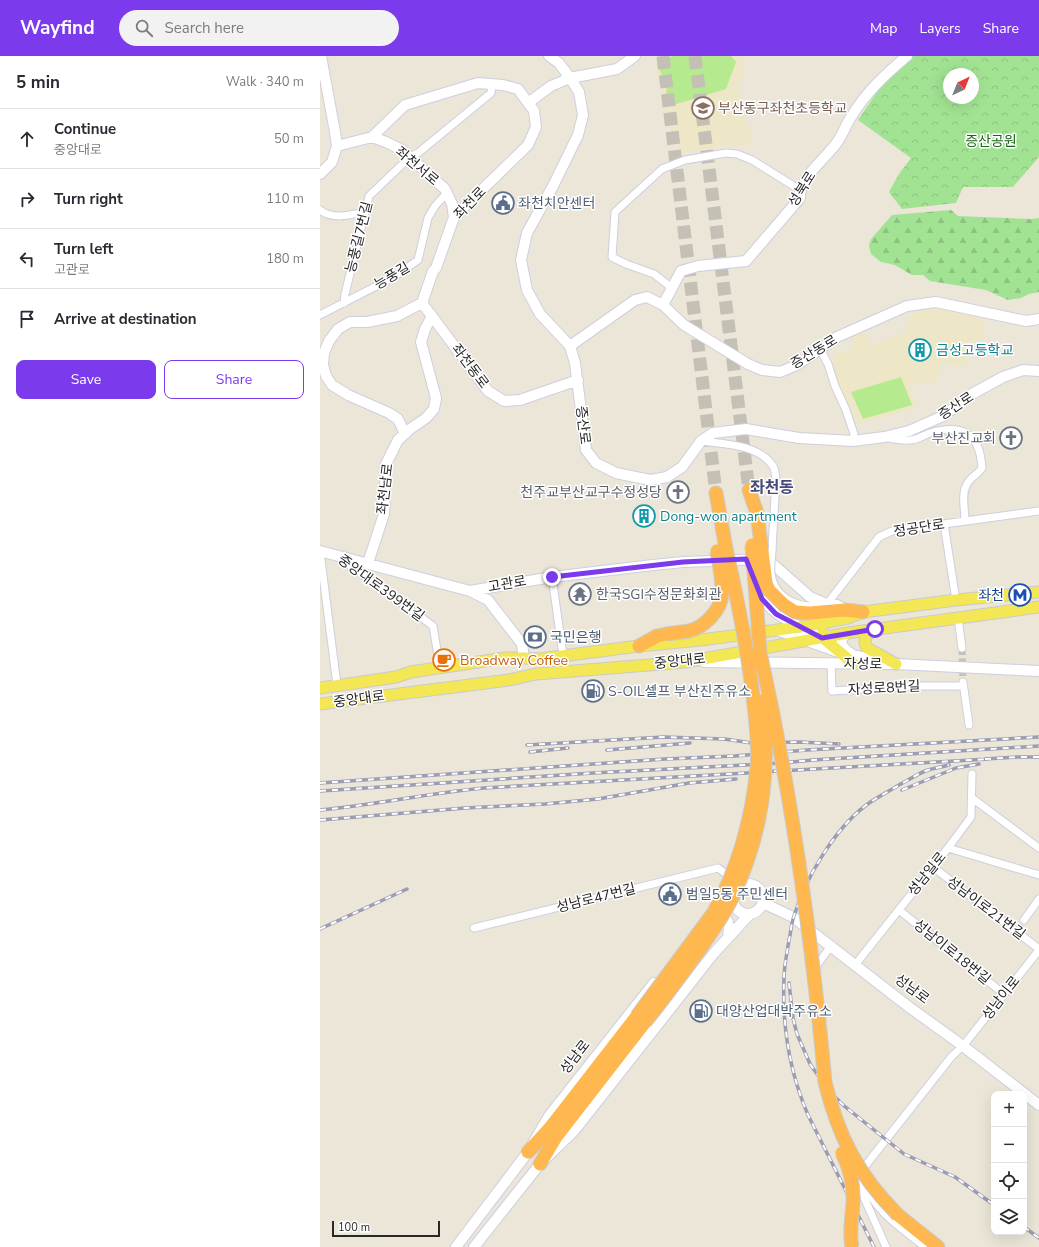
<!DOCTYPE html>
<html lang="en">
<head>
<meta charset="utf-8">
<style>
	body { margin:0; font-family:"Nunito Sans","Noto Sans KR",sans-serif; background:#f2f2f3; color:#2b2b33 }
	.controls { position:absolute; right:12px; bottom:12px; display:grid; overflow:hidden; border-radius:8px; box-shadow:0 4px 16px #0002 }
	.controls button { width:36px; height:36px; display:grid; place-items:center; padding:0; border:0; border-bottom:1px solid #e1e1e2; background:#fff; color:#2b2b33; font:20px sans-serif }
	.compass { position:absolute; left:623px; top:12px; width:36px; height:36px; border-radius:50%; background:#fff; box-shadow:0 4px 16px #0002; rotate:43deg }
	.scale { position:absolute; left:12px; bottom:10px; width:108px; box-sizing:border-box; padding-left:4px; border:2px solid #282828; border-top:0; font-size:11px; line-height:14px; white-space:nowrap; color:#282828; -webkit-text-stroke:3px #fff; paint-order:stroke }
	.stop { position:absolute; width:12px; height:12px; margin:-9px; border:3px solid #7c3aed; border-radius:50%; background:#fff }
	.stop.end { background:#7c3aed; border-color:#fff; box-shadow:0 1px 4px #0008 }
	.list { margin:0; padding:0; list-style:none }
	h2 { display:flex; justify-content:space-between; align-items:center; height:52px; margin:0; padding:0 16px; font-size:17px }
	h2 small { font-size:13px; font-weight:400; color:#7c7c81 }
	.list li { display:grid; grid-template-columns:26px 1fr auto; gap:12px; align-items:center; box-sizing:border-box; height:60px; padding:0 16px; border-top:1px solid #e1e1e2 }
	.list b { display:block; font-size:15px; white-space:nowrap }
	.list p { margin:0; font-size:13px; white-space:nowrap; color:#7c7c81 }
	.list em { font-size:13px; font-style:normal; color:#7c7c81 }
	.actions { display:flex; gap:8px; padding:12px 16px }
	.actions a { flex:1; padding:9px 0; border:1px solid #7c3aed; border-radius:8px; text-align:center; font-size:14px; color:#7c3aed }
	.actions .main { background:#7c3aed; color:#fff }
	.icon { flex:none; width:22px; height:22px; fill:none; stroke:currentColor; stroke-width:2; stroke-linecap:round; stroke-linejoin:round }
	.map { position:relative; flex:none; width:719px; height:1191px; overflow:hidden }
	header { display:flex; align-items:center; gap:24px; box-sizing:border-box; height:56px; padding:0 20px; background:#7c3aed; color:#fff }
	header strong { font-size:19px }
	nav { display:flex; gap:22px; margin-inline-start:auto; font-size:14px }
	.search { width:280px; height:36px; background:#f2f2f3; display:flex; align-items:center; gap:10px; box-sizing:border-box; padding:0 14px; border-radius:22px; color:#7c7c81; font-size:15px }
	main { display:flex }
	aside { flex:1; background:#fff }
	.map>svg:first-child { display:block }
	.education { fill:#ede7c7 }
	.forest { fill:url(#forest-firs) }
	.park { fill:url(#park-crowns); fill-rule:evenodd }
	.pitch { fill:#b5eb8e }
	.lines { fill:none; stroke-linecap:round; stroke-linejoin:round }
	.street-tunnel { stroke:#c4c0b5; stroke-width:7; stroke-dasharray:7 3.5; stroke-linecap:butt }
	.highway-tunnel { stroke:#c4c0b5; stroke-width:13; stroke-dasharray:13 6; stroke-linecap:butt }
	.street-casing { stroke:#cecee1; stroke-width:9 }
	.secondary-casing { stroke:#cecee1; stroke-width:12 }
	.primary-casing { stroke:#cbcbcb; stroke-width:13 }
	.highway-casing { stroke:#cbcbcb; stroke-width:15 }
	.street { stroke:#fff; stroke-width:7 }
	.secondary { stroke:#fff; stroke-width:10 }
	.primary { stroke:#f3e755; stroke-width:11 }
	.highway { stroke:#ffb74f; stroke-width:13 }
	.rail-casing { stroke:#9c9cb3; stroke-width:3.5 }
	.rail { stroke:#fff; stroke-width:2; stroke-dasharray:6; stroke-linecap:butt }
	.street-bridge-casing { stroke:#cecee1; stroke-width:9; stroke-linecap:butt }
	.highway-bridge-casing { stroke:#cbcbcb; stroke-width:15; stroke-linecap:butt }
	.street-bridge { stroke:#fff; stroke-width:7 }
	.highway-bridge { stroke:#ffb74f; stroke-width:13 }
	.route { stroke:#7c3aed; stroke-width:5 }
	.labels { text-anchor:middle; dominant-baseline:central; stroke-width:3; stroke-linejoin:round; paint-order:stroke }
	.education-label { font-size:14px; fill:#785e54; stroke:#fff; text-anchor:start }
	.park-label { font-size:14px; fill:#1b6518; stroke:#fff }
	.street-label { font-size:14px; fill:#282828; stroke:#fff }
	.service-label { font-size:14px; fill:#4e5e75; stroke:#fff; text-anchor:start }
	.culture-label { font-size:14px; fill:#0d838f; stroke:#fff; text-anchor:start }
	.worship-label { font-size:14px; fill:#5b616d; stroke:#fff; text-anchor:end }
	.transit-label { font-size:14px; fill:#164399; stroke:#fff; text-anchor:end }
	.food-label { font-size:14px; fill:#c56008; stroke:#fff; text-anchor:start }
	.quarter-label { font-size:16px; font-weight:bold; fill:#484979; stroke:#fff }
</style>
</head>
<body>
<header>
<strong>Wayfind</strong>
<div class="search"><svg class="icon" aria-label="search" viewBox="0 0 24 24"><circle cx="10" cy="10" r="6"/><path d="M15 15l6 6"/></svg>Search here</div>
<nav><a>Map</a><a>Layers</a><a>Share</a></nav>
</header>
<main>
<aside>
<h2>5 min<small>Walk · 340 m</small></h2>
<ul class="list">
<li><svg class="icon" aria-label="ahead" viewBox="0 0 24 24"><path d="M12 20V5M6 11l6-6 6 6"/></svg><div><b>Continue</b><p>중앙대로</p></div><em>50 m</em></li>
<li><svg class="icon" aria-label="right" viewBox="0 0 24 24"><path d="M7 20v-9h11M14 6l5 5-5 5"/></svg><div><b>Turn right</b></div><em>110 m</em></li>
<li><svg class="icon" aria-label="left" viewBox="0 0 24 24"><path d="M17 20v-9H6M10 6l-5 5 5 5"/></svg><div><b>Turn left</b><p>고관로</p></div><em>180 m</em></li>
<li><svg class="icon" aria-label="arrive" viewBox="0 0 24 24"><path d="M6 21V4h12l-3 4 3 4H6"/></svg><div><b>Arrive at destination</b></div></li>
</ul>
<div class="actions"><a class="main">Save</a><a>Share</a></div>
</aside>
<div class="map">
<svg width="719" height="1191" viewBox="0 0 719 1191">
	<defs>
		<pattern id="forest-firs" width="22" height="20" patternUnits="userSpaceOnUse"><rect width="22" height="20" fill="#a2e393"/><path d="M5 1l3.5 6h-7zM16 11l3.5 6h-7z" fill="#8cc37f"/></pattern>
		<pattern id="park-crowns" width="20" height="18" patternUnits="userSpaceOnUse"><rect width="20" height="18" fill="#a2e393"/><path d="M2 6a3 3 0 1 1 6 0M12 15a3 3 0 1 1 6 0" fill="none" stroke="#8cc37f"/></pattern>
	</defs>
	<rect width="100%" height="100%" fill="#ebe6d8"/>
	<path class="education" d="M342,0H418L426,6L424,19L417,31L434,89H411L361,97L342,48L341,31L334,10Z
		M617,249L662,256L663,284L645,286L648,309L620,308L618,326L590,329L597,352L533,369L510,315L515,298L535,292L528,280L543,275L552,289L585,276L592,252Z"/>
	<path class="forest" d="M631,154L638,160L711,163L719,162V236L709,238L701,242L688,244L666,234L610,225L603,219H592L575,209L561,206L551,198L549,190L551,183L572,159Z"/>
	<path class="park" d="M593,0H719V101L693,131H643L636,147L582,153L569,136L579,118L591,102L538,64L561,30ZM629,18H653V42H629Z"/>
	<path class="pitch" d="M352,0H411L416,6L406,33L350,50L345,42L347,32L339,12L343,5Z
		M581,321L592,349L543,363L531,336Z"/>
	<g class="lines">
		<path class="street-tunnel" d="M642,592L643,626"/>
		<path class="highway-tunnel" d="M343,0L396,437
			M375,0L429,434"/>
		<g class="street-casing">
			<path id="street" d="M0,154C13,164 30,159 45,156
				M352,232L334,218L306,208L292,201L295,156L342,113L365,104L406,97L417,98L432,104L480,134
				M24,247L25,238L49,140L90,101L98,97L171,37L172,28
				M0,259L74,221L98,204L108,162L115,150L127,137
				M500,293L508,308L515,330L526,354L534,378L533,385
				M568,382C575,383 583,385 590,384C597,384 604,379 610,377C643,367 660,378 662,412C658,418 650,422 647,428C641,438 645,454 645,465
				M381,385C405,388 438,388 453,410C455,413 455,418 456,422L452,494
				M624,468L636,544
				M0,496L17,629
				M18,501L113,570L120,612
				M232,521L243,599
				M488,550L507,548L559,481L572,475L719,455
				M638,562L642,592
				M511,607L512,635L594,630H643
				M643,626L649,669
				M652,742L719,792
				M628,792L719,819
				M613,811L719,893
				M579,854L684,938
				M704,864L719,843
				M154,872L398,812L413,823
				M535,909L628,792L651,761L652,718
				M497,914V909L511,890
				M542,1114L632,1000L643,990L719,894
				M535,1121L566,1191
				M545,1126C553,1155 583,1173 605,1191"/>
		</g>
		<g class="secondary-casing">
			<path id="secondary" d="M229,0L239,7L250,22L259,36L263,59L258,79L233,130L207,177L201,204L207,234L220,258L250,290L255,307L266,394L276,407L296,417L330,424L347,421L362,411L381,385L393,377L426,373L479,382L533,385L564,381L589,375L623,360L652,338L683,321L703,314L719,315
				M208,47L231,30L250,22L297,13L315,0
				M52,81L85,49L158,27L183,29L198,33L214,55L216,71L208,89L134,161L116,212L113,215L102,247L77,260L47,266H30L18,273L9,285L4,297L3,309L6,320L12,329L28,339L69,357L78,363L85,378
				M17,90L52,81L66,86L82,94L125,133L132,148L134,161
				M0,118L12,106L17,90L15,76L1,0
				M102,247L168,335L184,345L200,344L258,324
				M343,249L361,215L378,210L426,205L480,142C479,121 507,102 518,85C524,76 527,66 533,58C547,35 567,17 587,0
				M250,290L315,244L327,241L343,249L364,269L428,308L442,314L460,316L477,309L517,281L587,250L616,246L706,265L719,263
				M0,495L150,535L232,521L333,509L363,506L447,503L490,541L507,548L517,549L524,553
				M48,507L64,458L66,408L78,384L90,373L106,362L114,353L116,342L101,286L105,273L112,260
				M438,533C448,559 478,570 503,582
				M150,535L168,544L202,588L204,602
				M457,574L521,597L552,603
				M528,577L522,582L521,588L527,595L532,598
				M384,606L576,608L719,615
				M413 843a15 15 0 1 1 30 0a15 15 0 1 1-30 0Z
				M443,847L473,861L589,951L643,990L719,1049
				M397,855C409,861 410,869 408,881
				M136,1191L208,1096L229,1060L334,927
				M154,1191L220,1108L254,1075L394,897L429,859"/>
		</g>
		<g class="primary-casing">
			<path id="primary" d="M555,573L546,580L545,587L547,592L576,608
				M503,577V582L534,608
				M0,632L76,621L91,616L185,602H204L219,603L319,590L381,584L480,571L528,562L543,556L636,544L719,536
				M0,648L189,624L216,618L366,606L528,577L719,551"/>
		</g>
		<g class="highway-casing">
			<path id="highway" d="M429,434L437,457L441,488
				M396,437L406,493
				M490,557L525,554L543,556
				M319,590L337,580L347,578
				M208,1096L230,1072L317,960
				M220,1108L236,1081L325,966
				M578,1159L618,1191"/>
		</g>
		<use href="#street" class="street"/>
		<use href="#secondary" class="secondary"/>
		<use href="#primary" class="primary"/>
		<use href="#highway" class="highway"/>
		<g class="rail-casing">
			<path id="rail" d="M207,689L344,681L404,683L432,687L480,686L519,688
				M287,694L370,687
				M210,696L248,692
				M665,703L698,701H719
				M0,727L345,703L415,700L487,694L719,681
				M582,734L636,712L659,708
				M0,735L273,717L461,707L493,704L719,690
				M0,754C55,749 109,737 164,732L669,703
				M0,764L145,752L225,748L278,743L369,727L416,723
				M0,873L87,833
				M469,927L473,962L477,978L490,1008L509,1035L523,1049L584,1098L635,1121L674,1149
				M704,1171L719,1182
				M554,1191L488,1059C470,1017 462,969 464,923C464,910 467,897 469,884C471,876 471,868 474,860C485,823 514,774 545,750C554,743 564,738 574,732C585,726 597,718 608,714C615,712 622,711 629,709"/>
		</g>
		<use href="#rail" class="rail"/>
		<g class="street-bridge-casing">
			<path id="street-bridge" d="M452,494C452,501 450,510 451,517C453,537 469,548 488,550"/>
		</g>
		<g class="highway-bridge-casing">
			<path id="highway-bridge" d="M441,488L446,527L449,534L464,549L475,556L490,557
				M432,489L441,609
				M347,578C354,577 362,576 369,575C385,571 401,554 402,538C403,524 399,508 397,495
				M441,601C472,741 492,883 505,1026C518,1080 538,1119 578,1159
				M317,960L394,856C419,811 432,762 437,712C439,691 436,669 434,648C428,596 418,545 406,493
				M325,966C344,943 361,919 378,896C390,878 403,861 412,842C444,775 449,717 444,644
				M522,1097C530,1112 534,1130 533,1148C532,1162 529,1176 532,1191"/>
		</g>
		<use href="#street-bridge" class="street-bridge"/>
		<use href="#highway-bridge" class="highway-bridge"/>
	</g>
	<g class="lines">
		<path class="route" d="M232,521L363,506L426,503L442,543L456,558L502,582L555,573"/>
	</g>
	<defs>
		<g id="school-ring" transform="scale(1.15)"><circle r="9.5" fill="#fff" stroke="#8d6e63" stroke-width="1.5"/><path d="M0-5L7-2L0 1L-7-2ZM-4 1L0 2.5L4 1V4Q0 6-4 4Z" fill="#8d6e63"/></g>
		<g id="civic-ring" transform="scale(1.15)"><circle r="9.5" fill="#fff" stroke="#5c6f8a" stroke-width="1.5"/><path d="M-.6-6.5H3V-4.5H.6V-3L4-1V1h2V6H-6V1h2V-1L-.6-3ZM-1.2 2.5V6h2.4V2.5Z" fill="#5c6f8a"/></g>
		<g id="building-ring" transform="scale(1.15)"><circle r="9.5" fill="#fff" stroke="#0f9aa8" stroke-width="1.5"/><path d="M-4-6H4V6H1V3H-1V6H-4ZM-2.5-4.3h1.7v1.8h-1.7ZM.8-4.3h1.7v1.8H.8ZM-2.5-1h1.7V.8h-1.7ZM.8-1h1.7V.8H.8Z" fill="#0f9aa8"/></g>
		<g id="church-ring" transform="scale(1.15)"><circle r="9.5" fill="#fff" stroke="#6b7280" stroke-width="1.5"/><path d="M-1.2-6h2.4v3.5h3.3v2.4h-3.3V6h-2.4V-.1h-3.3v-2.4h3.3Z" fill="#6b7280"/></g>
		<g id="temple-ring" transform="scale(1.15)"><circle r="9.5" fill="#fff" stroke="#6b7280" stroke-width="1.5"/><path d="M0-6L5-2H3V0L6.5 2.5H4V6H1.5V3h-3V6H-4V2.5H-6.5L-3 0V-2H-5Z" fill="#6b7280"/></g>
		<g id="metro-ring" transform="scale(1.15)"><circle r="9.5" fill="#fff" stroke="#1a4fb4" stroke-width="1.5"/><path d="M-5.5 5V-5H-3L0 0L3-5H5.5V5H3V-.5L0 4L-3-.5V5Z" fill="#1a4fb4"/></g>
		<g id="bank-ring" transform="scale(1.15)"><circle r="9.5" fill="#fff" stroke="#5c6f8a" stroke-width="1.5"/><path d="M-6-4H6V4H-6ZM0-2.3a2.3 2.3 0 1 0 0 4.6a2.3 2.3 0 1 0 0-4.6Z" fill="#5c6f8a"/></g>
		<g id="cafe-ring" transform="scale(1.15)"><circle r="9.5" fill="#fff" stroke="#e8710a" stroke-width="1.5"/><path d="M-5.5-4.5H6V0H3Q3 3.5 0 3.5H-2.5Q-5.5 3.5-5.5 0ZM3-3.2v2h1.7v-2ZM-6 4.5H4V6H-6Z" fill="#e8710a"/></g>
		<g id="fuel-ring" transform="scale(1.15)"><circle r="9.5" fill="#fff" stroke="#5c6f8a" stroke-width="1.5"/><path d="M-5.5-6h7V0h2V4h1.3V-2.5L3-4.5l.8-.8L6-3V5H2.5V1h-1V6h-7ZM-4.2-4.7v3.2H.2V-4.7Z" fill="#5c6f8a"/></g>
	</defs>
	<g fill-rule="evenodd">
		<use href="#school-ring" x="383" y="52"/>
		<use href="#civic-ring" x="183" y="147"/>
		<use href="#building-ring" x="600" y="294"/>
		<use href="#church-ring" x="691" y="382"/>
		<use href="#church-ring" x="358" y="436"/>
		<use href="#building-ring" x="324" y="460"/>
		<use href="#temple-ring" x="260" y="538"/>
		<use href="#metro-ring" x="700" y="539"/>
		<use href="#bank-ring" x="215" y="581"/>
		<use href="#cafe-ring" x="124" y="604"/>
		<use href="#fuel-ring" x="273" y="635"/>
		<use href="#civic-ring" x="350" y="838"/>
		<use href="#fuel-ring" x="381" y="955"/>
	</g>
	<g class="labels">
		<g class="education-label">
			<text x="398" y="52">부산동구좌천초등학교</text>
		</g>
		<g class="park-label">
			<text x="671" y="85">증산공원</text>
		</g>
		<g class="street-label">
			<text transform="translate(97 110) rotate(40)">좌천서로</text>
			<text transform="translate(482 133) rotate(-58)">성북로</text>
			<text transform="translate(150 147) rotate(-46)">좌천로</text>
			<text transform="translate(39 181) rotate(-76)">능풍길7번길</text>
			<text transform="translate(72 220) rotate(-31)">능풍길</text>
			<text transform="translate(494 296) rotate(-31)">증산동로</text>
			<text transform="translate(150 310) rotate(53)">좌천동로</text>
			<text transform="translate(636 350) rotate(-33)">증산로</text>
			<text transform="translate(263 369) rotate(83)">증산로</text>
			<text transform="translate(65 433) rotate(-83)">좌천남로</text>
			<text transform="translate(599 472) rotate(-9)">정공단로</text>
			<text transform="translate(187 528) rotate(-10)">고관로</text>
			<text transform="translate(61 532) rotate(36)">중앙대로399번길</text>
			<text transform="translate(360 605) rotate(-6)">중앙대로</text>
			<text transform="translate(543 608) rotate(1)">자성로</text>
			<text transform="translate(564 632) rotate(-3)">자성로8번길</text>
			<text transform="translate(39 643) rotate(-8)">중앙대로</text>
			<text transform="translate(607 818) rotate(-51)">성남일로</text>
			<text transform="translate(276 842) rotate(-14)">성남로47번길</text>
			<text transform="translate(666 852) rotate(37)">성남이로21번길</text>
			<text transform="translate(632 896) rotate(39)">성남이로18번길</text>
			<text transform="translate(592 933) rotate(37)">성남로</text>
			<text transform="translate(681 942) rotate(-52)">성남이로</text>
			<text transform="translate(255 1001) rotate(-52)">성남로</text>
		</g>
		<g class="service-label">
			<text x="198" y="147">좌천치안센터</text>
			<text x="230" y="581">국민은행</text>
			<text x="288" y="635">S-OIL셀프 부산진주유소</text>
			<text x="366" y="838">범일5동 주민센터</text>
			<text x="396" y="955">대양산업대박주유소</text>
		</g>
		<g class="culture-label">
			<text x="616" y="294">금성고등학교</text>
			<text x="340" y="460">Dong-won apartment</text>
		</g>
		<g class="worship-label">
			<text x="676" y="382">부산진교회</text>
			<text x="342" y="436">천주교부산교구수정성당</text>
			<text x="276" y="538" text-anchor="start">한국SGI수정문화회관</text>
		</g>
		<g class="transit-label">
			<text x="684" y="539">좌천</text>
		</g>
		<g class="food-label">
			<text x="140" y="604">Broadway Coffee</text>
		</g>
		<g class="quarter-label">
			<text x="452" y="432">좌천동</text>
		</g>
	</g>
</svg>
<div class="controls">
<button>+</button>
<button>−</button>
<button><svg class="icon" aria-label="locate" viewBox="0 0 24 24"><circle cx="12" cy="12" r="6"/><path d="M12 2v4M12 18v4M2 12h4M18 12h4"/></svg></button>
<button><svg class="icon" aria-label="layers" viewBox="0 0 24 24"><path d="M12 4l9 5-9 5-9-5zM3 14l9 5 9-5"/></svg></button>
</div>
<svg class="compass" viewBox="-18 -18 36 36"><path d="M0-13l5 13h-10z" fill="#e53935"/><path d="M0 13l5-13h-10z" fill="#7c7c81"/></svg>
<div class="scale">100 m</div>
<div class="stop" style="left:555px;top:573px"></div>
<div class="stop end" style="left:232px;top:521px"></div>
</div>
</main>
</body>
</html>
